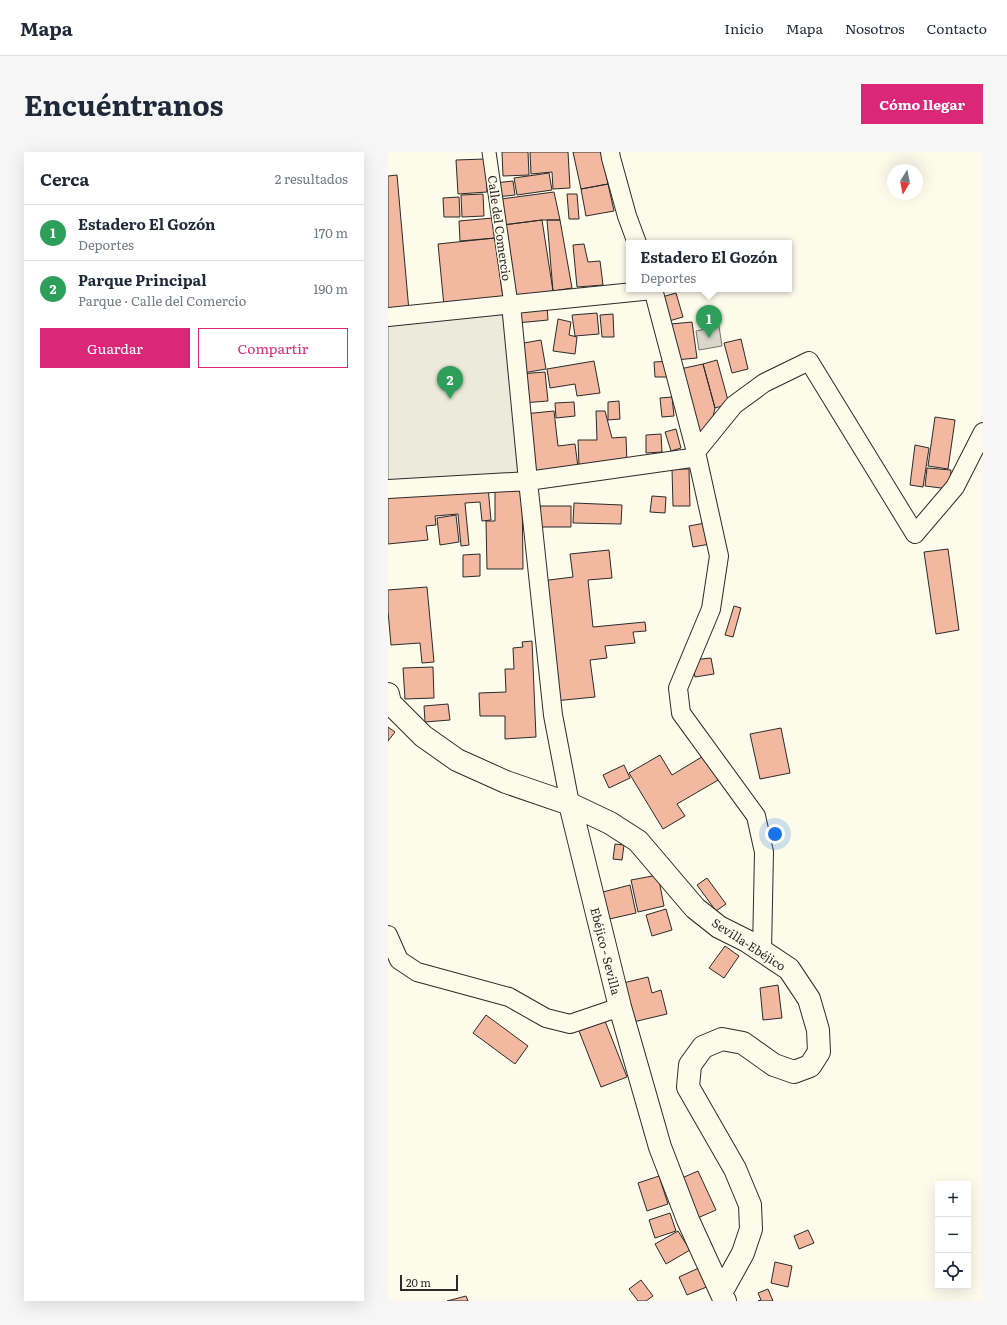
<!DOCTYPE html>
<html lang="es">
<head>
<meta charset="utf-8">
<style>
	body { margin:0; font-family:Literata,serif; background:#f6f6f7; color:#1f2937 }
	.controls { position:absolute; right:12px; bottom:12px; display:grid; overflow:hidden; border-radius:0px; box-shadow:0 4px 16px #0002 }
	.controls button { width:36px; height:36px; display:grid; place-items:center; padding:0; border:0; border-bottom:1px solid #e0e1e3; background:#fff; color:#1f2937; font:20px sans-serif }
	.compass { position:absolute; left:499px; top:12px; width:36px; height:36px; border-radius:50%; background:#fff; box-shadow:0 4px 16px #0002; rotate:190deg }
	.scale { position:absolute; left:12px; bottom:10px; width:58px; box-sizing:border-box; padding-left:4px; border:2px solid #2b2b2b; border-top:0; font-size:11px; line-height:14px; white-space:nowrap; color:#2b2b2b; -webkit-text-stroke:3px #fdfbea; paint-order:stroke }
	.you { position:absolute; left:387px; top:682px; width:14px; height:14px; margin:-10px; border:3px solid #fff; border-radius:50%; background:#1a73e8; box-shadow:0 0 0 6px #1a73e833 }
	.badge { display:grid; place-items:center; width:26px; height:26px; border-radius:50%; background:#db2777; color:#fff; font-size:13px; font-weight:700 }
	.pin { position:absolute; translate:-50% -33px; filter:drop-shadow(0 1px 2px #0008) }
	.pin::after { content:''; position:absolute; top:21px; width:14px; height:12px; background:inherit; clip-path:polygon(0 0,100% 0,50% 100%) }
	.popup { position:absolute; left:238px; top:88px; width:166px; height:52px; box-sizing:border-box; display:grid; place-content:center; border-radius:0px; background:#fff; filter:drop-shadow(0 1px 3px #0005); font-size:13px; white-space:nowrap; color:#747a83 }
	.popup b { font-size:15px; color:#1f2937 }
	.popup::after { content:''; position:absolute; left:50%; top:100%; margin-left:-8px; border:8px solid transparent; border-top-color:#fff }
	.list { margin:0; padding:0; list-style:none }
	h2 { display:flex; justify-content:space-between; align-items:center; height:52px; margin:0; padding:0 16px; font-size:17px }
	h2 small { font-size:13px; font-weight:400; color:#747a83 }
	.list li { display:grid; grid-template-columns:26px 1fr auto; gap:12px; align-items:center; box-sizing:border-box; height:56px; padding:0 16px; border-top:1px solid #e0e1e3 }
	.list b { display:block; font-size:15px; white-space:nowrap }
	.list p { margin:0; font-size:13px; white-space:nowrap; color:#747a83 }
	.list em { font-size:13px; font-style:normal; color:#747a83 }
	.actions { display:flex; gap:8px; padding:12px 16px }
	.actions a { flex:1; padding:9px 0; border:1px solid #db2777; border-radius:0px; text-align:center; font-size:14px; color:#db2777 }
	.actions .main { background:#db2777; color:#fff }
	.icon { flex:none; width:22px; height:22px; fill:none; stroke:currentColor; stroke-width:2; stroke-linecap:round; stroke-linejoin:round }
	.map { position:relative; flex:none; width:595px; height:1149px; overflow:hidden; border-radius:0px }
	header { display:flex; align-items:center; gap:24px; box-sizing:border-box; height:56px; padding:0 20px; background:#fff; border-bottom:1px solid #e0e1e3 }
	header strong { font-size:19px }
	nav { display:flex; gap:22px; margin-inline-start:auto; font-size:14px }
	.intro { display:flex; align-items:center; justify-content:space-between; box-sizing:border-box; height:96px; padding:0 24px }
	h1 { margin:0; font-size:28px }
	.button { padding:10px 18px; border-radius:0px; background:#db2777; color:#fff; font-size:14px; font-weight:700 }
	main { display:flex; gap:24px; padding:0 24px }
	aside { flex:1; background:#fff; border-radius:0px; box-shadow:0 4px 16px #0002 }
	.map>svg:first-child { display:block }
	.green { fill:#ecebdb; stroke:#74746e }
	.water { fill:#d8d7c9; stroke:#74746e }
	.building { fill:#f2b8a0; stroke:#2b2b2b }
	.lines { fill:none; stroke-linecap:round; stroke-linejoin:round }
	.pedestrian-casing { stroke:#2b2b2b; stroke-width:15 }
	.minor-casing { stroke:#2b2b2b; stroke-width:20 }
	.secondary-casing { stroke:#2b2b2b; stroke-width:24 }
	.pedestrian { stroke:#fdfbea; stroke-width:13 }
	.minor { stroke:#fdfbea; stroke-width:18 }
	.secondary { stroke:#fdfbea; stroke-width:22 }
	.labels { text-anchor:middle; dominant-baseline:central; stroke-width:3; stroke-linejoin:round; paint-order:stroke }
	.street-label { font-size:12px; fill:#2b2b2b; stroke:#fdfbea }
</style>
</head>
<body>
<header>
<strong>Mapa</strong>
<nav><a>Inicio</a><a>Mapa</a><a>Nosotros</a><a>Contacto</a></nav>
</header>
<div class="intro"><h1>Encuéntranos</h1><a class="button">Cómo llegar</a></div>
<main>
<aside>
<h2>Cerca<small>2 resultados</small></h2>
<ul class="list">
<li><span class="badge" style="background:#2e9e5b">1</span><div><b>Estadero El Gozón</b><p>Deportes</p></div><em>170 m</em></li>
<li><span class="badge" style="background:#2e9e5b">2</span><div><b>Parque Principal</b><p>Parque · Calle del Comercio</p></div><em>190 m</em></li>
</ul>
<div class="actions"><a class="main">Guardar</a><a>Compartir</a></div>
</aside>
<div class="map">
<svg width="595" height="1149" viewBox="0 0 595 1149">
	<rect width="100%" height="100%" fill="#fdfbea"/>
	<path class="green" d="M115,161L131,321L0,329V174Z"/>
	<path class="water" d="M331,174L334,194L311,198L308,179Z"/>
	<path class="building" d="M114,0H140L141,23L115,24Z
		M142,0H180L182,36L165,37L164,20L143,22Z
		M185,0H213L220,32L193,37Z
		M97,7L99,40L70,42L68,8Z
		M161,21L164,38L129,43L126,26Z
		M9,23L21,159L0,160V24Z
		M125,29L127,43L109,45L107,31Z
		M220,32L226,59L198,64L193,37Z
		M166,40L172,68H154L115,73L113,47Z
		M95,42L96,64L74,65L73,43Z
		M179,42H189L191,67H181Z
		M71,45L72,65H56L55,46Z
		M105,66L107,86L72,89L71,69Z
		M154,68L165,139L127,145L115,73Z
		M159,68H172L184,136L165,139Z
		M107,86L115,146L56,154L50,92Z
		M196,92L200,110L212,109L215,133L189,135L185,93Z
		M288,141L295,165L281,169L274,145Z
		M159,154L160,168L129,171L128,157Z
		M209,161L211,182L187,184L184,163Z
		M225,162L226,185H214L212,163Z
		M170,167L183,170L181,183L189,185L187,202L165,199Z
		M304,170L309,206L287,208L283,172Z
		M353,187L360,217L344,221L336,191Z
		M153,188L158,217L135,221L130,192Z
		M329,208L341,252L327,256L315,212Z
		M206,209L212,241L189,244L187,232L162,236L159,217Z
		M283,209V225H267L266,210Z
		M315,212L327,256L322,278L307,281L292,217Z
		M157,220L160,249L134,251L131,222Z
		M284,245L286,264L274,265L272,246Z
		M231,249L232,267L220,268V250Z
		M186,250L187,264L168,266L167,251Z
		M166,259L170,294L187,292L190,315L141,320L136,262Z
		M208,259H217L224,286L238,285L239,311L191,314L190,288H209Z
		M547,265L567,268L560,317L540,314Z
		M288,277L293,296L283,299L277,280Z
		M273,282L274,300L258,301V283Z
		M527,293L541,296L535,335L522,333Z
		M539,316L563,318L561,337L537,334Z
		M284,317H301L302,354H285Z
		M134,333L135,417H99L98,369H107V334Z
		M100,335L103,368L94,369L92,350L77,351L81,393L73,394L70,362L47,364L48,373L38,374L40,388L0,392V345Z
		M264,344L278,345L277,361L262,360Z
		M186,351L234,353L233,372L185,371Z
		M146,354H183V375H146Z
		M68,363L71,390L52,393L49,366Z
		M317,371L322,392L305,395L301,374Z
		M560,397L571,478L548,482L536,400Z
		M221,398L224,426L200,428L205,475L257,470L258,479L245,480L247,491L217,494L219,506L202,508L207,545L166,549L153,429L185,425L182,402Z
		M92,402V424L75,425V403Z
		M39,435L46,510L34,511L32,491L3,493L0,459V438Z
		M346,454L353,456L345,485L337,483Z
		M144,489L148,585L117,587V564H92L91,541L118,540L117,517H126L125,496L135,495L134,490Z
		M323,506L326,522L307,525L304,508Z
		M45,515L46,546L17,547L15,516Z
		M60,552L62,568L37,570L36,554Z
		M0,575L7,580L0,589Z
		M393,576L402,621L372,627L362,582Z
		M272,603L284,623L317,603L332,627L289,652L297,664L275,677L241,621Z
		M236,613L242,626L221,636L215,623Z
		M227,692L236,693L234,708L225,707Z
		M270,723L276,754L250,760L243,728Z
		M319,726L338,752L328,759L309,733Z
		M242,733L248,761L217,768L211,741Z
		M278,757L284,778L264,784L258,763Z
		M337,794L351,804L336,826L321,816Z
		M260,825L264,841L273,838L279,862L241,871L231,832Z
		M390,833L394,866L375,868L372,836Z
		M98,863L140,894L127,912L85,881Z
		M217,869L239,925L213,935L191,879Z
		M310,1019L328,1058L305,1068L287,1029Z
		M271,1024L280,1052L259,1059L250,1031Z
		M282,1061L288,1079L267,1086L261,1068Z
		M420,1078L426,1091L411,1097L406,1084Z
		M290,1079L302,1098L278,1112L267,1092Z
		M387,1110L404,1114L400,1135L383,1131Z
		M313,1115L321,1134L299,1143L291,1125Z
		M253,1128L265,1144L258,1149H250L241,1137Z
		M380,1137L385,1149H370L373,1148L370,1141Z
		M78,1144L80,1149H59Z"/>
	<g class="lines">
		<g class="pedestrian-casing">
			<path id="pedestrian" d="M101,0L123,152"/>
		</g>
		<g class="minor-casing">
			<path id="minor" d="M222,0L223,6L239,64L249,91
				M265,137L308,300L331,404L323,457L290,536L293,561L368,664L376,700L374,799
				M123,152L140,329L165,563L182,652
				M0,165L265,138
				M0,337L140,329L303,306L346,253L376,231L421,209L527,382L567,335L595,280
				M0,783L11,808L29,820L121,845L158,866L182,872L232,855"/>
		</g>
		<g class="secondary-casing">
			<path id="secondary" d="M0,542L2,551L35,584L69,608L118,630L182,652L232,855L272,995L300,1068L337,1149
				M182,652L222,671L250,689L307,756L331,775L359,789L401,817L421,847L430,878L431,900L422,914L406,920L386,913L355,891L334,887L315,895L302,913L300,935L347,1017L362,1053L363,1077L355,1101L334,1139"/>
		</g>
		<use href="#pedestrian" class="pedestrian"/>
		<use href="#minor" class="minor"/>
		<use href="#secondary" class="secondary"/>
	</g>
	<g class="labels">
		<g class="street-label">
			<text transform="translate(112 76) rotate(82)">Calle del Comercio</text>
			<text transform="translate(361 792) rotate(33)">Sevilla-Ebéjico</text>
			<text transform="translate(218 799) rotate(76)">Ebéjico - Sevilla</text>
		</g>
	</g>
</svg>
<div class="controls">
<button>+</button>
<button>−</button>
<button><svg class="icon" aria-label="locate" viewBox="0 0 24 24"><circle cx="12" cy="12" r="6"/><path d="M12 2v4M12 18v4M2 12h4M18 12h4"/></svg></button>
</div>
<svg class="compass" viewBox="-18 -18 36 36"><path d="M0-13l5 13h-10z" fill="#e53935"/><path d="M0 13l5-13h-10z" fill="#747a83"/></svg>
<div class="scale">20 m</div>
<div class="you"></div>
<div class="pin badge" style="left:321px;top:186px;background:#2e9e5b">1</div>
<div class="popup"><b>Estadero El Gozón</b>Deportes</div>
<div class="pin badge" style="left:62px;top:247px;background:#2e9e5b">2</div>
</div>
</main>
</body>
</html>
